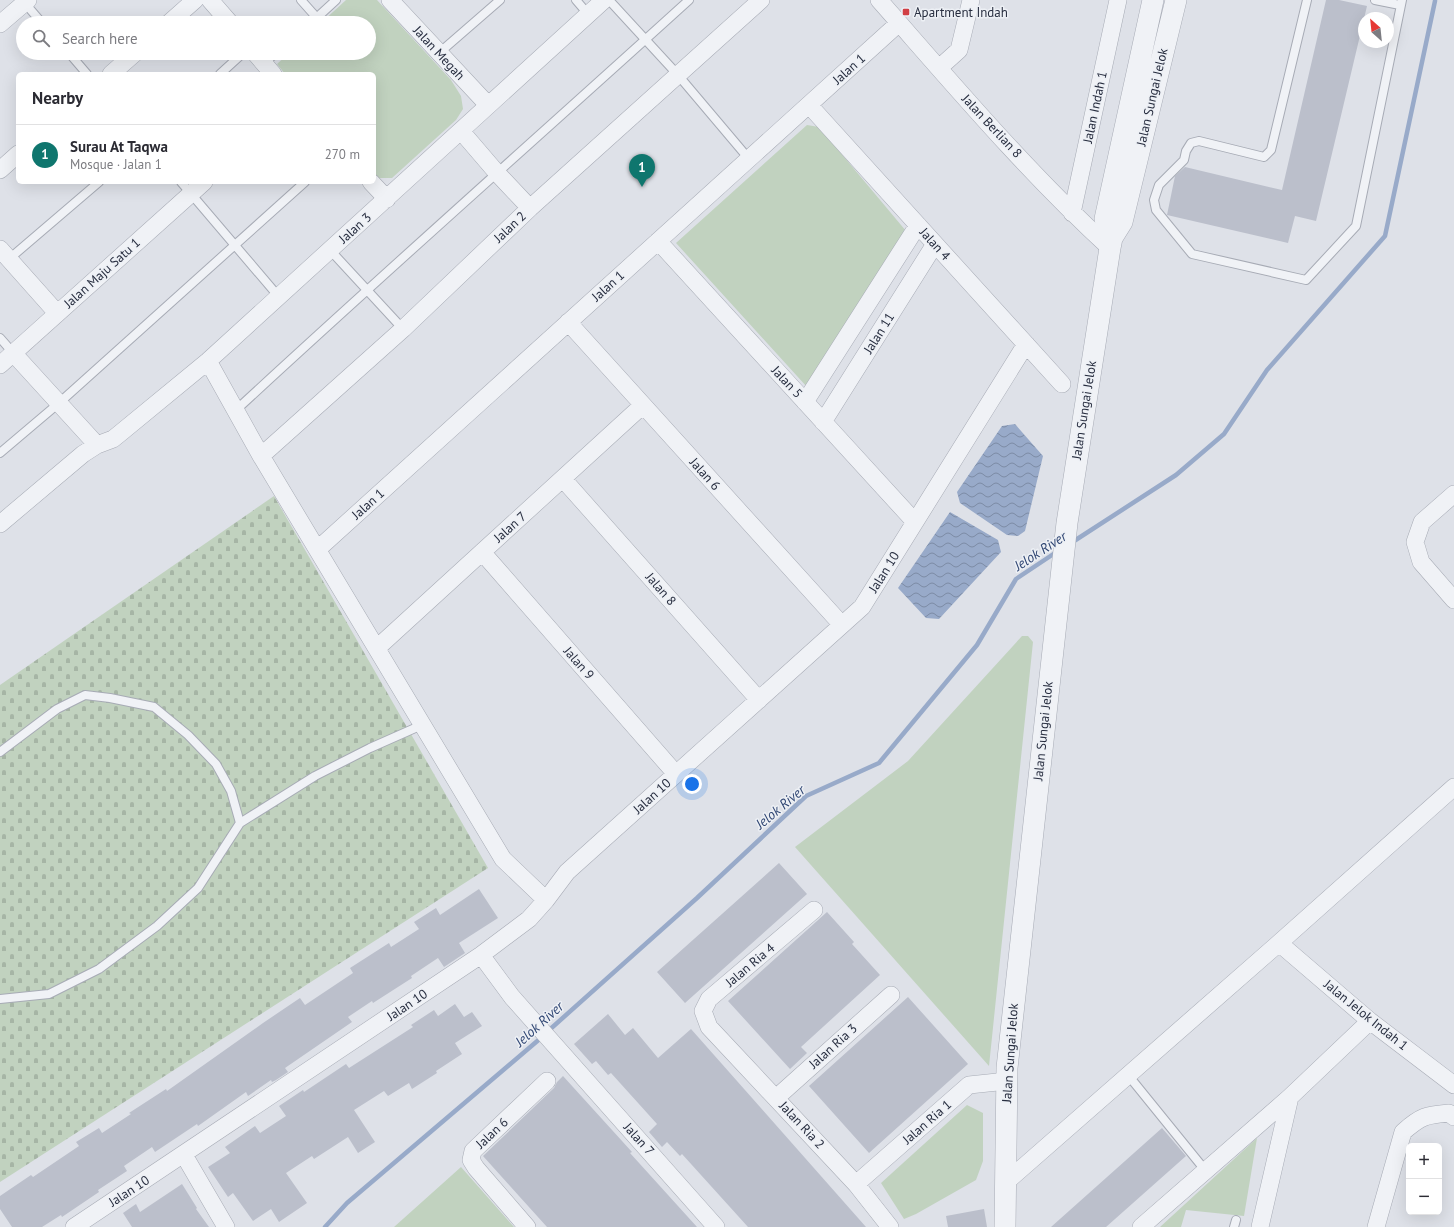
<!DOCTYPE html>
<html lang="en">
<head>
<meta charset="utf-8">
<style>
	body { margin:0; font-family:"PT Sans",sans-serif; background:#f7f7f7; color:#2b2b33 }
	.controls { position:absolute; right:12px; bottom:12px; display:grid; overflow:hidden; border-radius:6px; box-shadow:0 4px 16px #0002 }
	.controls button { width:36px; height:36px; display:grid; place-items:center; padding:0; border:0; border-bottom:1px solid #e1e1e2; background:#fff; color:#2b2b33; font:20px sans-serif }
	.compass { position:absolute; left:1358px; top:12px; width:36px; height:36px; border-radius:50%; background:#fff; box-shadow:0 4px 16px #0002; rotate:333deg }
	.you { position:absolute; left:692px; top:784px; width:14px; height:14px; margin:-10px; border:3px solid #fff; border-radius:50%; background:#1a73e8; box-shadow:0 0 0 6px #1a73e833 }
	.badge { display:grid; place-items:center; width:26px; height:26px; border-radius:50%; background:#0f766e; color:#fff; font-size:13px; font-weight:700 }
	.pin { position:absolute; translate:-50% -33px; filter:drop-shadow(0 1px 2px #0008) }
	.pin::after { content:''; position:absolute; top:21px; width:14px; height:12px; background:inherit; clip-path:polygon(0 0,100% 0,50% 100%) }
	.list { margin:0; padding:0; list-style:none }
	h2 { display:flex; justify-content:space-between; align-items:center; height:52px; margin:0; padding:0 16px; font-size:17px }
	h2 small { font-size:13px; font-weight:400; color:#7c7c81 }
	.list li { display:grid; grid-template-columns:26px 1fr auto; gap:12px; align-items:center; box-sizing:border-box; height:60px; padding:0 16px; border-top:1px solid #e1e1e2 }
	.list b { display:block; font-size:15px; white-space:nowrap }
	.list p { margin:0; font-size:13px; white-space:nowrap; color:#7c7c81 }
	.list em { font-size:13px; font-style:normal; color:#7c7c81 }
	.icon { flex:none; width:22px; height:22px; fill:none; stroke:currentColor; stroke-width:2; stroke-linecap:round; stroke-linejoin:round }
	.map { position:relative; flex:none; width:1454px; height:1227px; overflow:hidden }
	.search { position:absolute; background:#fff; box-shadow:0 4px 16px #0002; left:16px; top:16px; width:360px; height:44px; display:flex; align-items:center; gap:10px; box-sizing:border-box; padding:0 14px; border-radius:22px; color:#7c7c81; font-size:15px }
	.panel { position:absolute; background:#fff; box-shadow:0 4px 16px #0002; left:16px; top:72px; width:360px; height:112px; border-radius:6px }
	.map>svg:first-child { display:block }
	.green { fill:#c1d2bf }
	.cemetery { fill:url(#cemetery-stones) }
	.water { fill:url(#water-waves) }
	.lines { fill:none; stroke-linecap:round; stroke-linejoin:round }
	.stream { stroke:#98aac9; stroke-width:4.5 }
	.building { fill:#bbbfcb }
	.service-casing { stroke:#a7abb5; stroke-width:10 }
	.minor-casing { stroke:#a7abb5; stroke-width:18 }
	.tertiary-casing { stroke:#a7abb5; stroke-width:22 }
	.service { stroke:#f0f2f6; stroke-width:8 }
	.minor { stroke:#f0f2f6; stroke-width:17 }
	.tertiary { stroke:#f0f2f6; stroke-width:21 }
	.poi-dot { fill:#d13f44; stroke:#edf0f5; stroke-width:1.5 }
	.labels { text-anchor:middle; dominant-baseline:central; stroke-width:3; stroke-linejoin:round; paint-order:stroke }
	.poi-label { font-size:13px; fill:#272d3f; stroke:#edf0f5; text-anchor:start }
	.street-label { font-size:13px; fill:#272d3f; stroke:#edf0f5 }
	.water-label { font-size:14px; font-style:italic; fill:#304673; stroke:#edf0f5 }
</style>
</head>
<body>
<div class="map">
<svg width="1454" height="1227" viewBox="0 0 1454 1227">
	<defs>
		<pattern id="cemetery-stones" width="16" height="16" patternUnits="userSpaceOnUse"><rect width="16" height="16" fill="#c1d2bf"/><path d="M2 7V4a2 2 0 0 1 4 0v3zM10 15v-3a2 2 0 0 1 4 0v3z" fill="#a6b5a5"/></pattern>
		<pattern id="water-waves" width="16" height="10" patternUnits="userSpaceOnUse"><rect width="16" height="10" fill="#98aac9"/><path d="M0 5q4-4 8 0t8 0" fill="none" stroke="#7c8ba5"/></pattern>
	</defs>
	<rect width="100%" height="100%" fill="#dee1e8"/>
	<path class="green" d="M346,0H377L451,80L461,96L463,109L456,120L392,178H376L374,176V74H285L277,64L289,53H369V23H321Z
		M807,125L819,127L906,231L807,387L676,243Z
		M1022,636H1028L1033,642L989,1066L795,847L908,761Z
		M967,1105L983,1113V1161L976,1180L916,1214L904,1219L881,1183Z
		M1257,1138L1244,1216L1186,1210L1181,1227H1160Z
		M461,1167L514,1227H394Z"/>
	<path class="cemetery" d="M274,496L488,868L0,1182V685Z"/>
	<path class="water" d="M1015,424L1043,456L1025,531L1018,536L1007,535L960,503L957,492L1002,426Z
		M950,512L998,540L1001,552L939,619L926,618L898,588Z"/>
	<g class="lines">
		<path class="stream" d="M1071,543L1176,475L1224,434L1267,370L1385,236L1435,1
			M547,1032L697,898L806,796L879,763L977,645L1016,579L1058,551
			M325,1227L347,1203L542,1037"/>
	</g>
	<path class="building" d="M1326,0H1339L1367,6L1316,221L1295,216L1288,243L1167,215L1175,176L1185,167L1282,190Z
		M779,863L807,894L685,1003L657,972Z
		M479,889L498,918L459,943L465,953L444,967L438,958L411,976L412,978L373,1003L372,1001L348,1017L352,1022L285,1068L288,1072L276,1080L272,1082L271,1080L248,1096L246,1092L198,1126L197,1124L155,1152L152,1147L124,1166L127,1171L98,1190L99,1192L62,1217L61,1215L42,1227H12L0,1209V1196L31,1175L33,1177L79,1146L76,1142L99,1128L102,1133L131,1114L129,1113L166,1089L167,1091L263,1023L300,998L305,1005L353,973L350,968L389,943L391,947L419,929L414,922L436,908L440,915Z
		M827,912L854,942L852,944L880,975L801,1047L807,1053L790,1069L728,1001Z
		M908,997L968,1064L869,1153L809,1086Z
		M455,1004L464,1017L472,1012L482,1026L455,1043L462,1054L436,1071L437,1073L412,1089L409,1083L388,1096L384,1091L354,1110L375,1142L358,1153L348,1137L314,1159L312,1156L286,1173L307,1203L279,1222L271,1209L253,1221L233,1193L228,1197L208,1167L230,1153L225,1147L255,1126L260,1133L286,1116L279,1106L303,1090L304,1092L346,1064L349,1068L413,1027L411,1025L434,1010L438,1016Z
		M608,1014L625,1035L633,1028L658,1058L691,1029L866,1227H748L682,1154L680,1156L667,1142L662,1147L649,1132L657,1124L611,1073L608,1075L596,1061L592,1064L574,1044Z
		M563,1076L632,1152L630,1153L697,1227H547L519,1196L483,1156L554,1088L557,1082Z
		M1162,1128L1186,1156L1106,1227H1051Z
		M182,1184L197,1208L196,1209L209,1227H132L123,1213L136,1204L140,1212Z
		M984,1209L987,1227H948L946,1216Z"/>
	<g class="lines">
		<g class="service-casing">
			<path id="service" d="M301,0L317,18
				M576,0L588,14
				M609,0L678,75L749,159
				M1307,0L1271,150L1264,157L1199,141L1191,143L1186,151L1184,160L1159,185L1154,200L1156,210L1192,254L1306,280L1356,226L1402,0
				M1375,0L1400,5
				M23,1L42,23
				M311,23L336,0
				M69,53L87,74
				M439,53L500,0
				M264,63L276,53
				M220,74L243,53
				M181,182L279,297
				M330,250L403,329
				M9,259L99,182
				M0,338L14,354
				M235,411C385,272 538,137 689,0
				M0,453L59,403L305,182
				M0,752L57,709L85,695L110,698L154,707L188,735L216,764L231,791L240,823
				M0,999L49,994L99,969L157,926L198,888L240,823L315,776L370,748L422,725
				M1128,1075L1205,1170
				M1234,1227L1236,1220"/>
		</g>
		<g class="minor-casing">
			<path id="minor" d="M210,0L230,23
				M390,0L488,105
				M879,0C953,84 1027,172 1110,248
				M169,23L195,0
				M0,24L28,0
				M255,53L273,74
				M939,68L959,50L971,0
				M111,74L135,53
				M809,105L1062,384
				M461,131L497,173L530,208
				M0,170L18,154
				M371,182L387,199
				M1072,213L1118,0
				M658,241L915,522
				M0,249L57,313
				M568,322L842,625
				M14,354L97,445
				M208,361L261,456L503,859L546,900
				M0,365L204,182
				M805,402L918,225
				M823,422L935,244
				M261,456L403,329L530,208L761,0
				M563,479L759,700
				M1454,494L1422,522L1415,542L1421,562L1454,600
				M0,524L83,454L97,445L113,439L118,435L208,361L604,0
				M318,549L899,23
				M482,552L676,774
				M377,648L643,405
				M814,910L709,999L703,1011L709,1027L856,1184L890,1227
				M1279,943L1370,1021L1454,1085
				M481,955L512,997L716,1227
				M776,1098L891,995
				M184,1155L226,1227
				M1005,1183L1279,943L1454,787
				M856,1184L969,1085L1007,1081
				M74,1227L481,955L529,919L546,900L567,872L862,607L1026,344
				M527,1227L476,1168L471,1160L473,1151L547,1081
				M1141,1227L1290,1097L1370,1021
				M1260,1227L1290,1097
				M1376,1227L1403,1132C1421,1116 1426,1115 1449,1113L1454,1117"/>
		</g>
		<g class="tertiary-casing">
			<path id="tertiary" d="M1112,238L1105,219L1153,0
				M1005,1227L1007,1068L1067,523L1110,248L1112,238L1122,222L1176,0"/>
		</g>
		<use href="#service" class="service"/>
		<use href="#minor" class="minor"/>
		<use href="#tertiary" class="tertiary"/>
	</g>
	<rect class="poi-dot" x="902" y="8" width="8" height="8" rx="2"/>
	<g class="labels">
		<g class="poi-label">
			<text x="914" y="12">Apartment Indah</text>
		</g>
		<g class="street-label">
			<text transform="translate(439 53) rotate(47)">Jalan Megah</text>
			<text transform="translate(849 69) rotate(-42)">Jalan 1</text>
			<text transform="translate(1152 97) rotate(-77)">Jalan Sungai Jelok</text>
			<text transform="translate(1095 107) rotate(-78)">Jalan Indah 1</text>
			<text transform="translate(992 126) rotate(47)">Jalan Berlian 8</text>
			<text transform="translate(510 227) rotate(-43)">Jalan 2</text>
			<text transform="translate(355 228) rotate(-42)">Jalan 3</text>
			<text transform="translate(935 244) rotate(48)">Jalan 4</text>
			<text transform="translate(102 273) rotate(-42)">Jalan Maju Satu 1</text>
			<text transform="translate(608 286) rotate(-42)">Jalan 1</text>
			<text transform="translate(879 333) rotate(-58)">Jalan 11</text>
			<text transform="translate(787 382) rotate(47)">Jalan 5</text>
			<text transform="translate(1084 410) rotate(-81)">Jalan Sungai Jelok</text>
			<text transform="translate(705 474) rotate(48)">Jalan 6</text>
			<text transform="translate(368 504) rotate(-42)">Jalan 1</text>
			<text transform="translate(510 527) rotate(-42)">Jalan 7</text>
			<text transform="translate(884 572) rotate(-58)">Jalan 10</text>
			<text transform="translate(661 589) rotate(49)">Jalan 8</text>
			<text transform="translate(579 663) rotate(49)">Jalan 9</text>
			<text transform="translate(1043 731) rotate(-84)">Jalan Sungai Jelok</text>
			<text transform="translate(652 796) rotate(-42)">Jalan 10</text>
			<text transform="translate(750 965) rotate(-40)">Jalan Ria 4</text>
			<text transform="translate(407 1005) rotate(-34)">Jalan 10</text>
			<text transform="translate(1366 1015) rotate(39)">Jalan Jelok Indah 1</text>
			<text transform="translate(833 1046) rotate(-42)">Jalan Ria 3</text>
			<text transform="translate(1010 1053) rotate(-86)">Jalan Sungai Jelok</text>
			<text transform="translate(927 1122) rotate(-41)">Jalan Ria 1</text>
			<text transform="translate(802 1125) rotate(47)">Jalan Ria 2</text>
			<text transform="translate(492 1133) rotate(-43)">Jalan 6</text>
			<text transform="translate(639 1139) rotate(48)">Jalan 7</text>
			<text transform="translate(129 1191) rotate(-33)">Jalan 10</text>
		</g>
		<g class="water-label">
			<text transform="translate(1040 551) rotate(-33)">Jelok River</text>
			<text transform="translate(780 807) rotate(-40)">Jelok River</text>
			<text transform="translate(539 1024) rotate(-42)">Jelok River</text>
		</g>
	</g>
</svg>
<div class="controls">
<button>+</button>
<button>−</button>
</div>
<svg class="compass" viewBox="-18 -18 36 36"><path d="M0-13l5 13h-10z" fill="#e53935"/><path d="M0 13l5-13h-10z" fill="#7c7c81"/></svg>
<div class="you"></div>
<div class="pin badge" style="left:642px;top:187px">1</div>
<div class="search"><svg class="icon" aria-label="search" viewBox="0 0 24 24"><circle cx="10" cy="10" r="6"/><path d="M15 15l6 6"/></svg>Search here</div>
<section class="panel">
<h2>Nearby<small></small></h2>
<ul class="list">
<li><span class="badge">1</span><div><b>Surau At Taqwa</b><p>Mosque · Jalan 1</p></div><em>270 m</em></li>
</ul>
</section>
</div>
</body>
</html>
